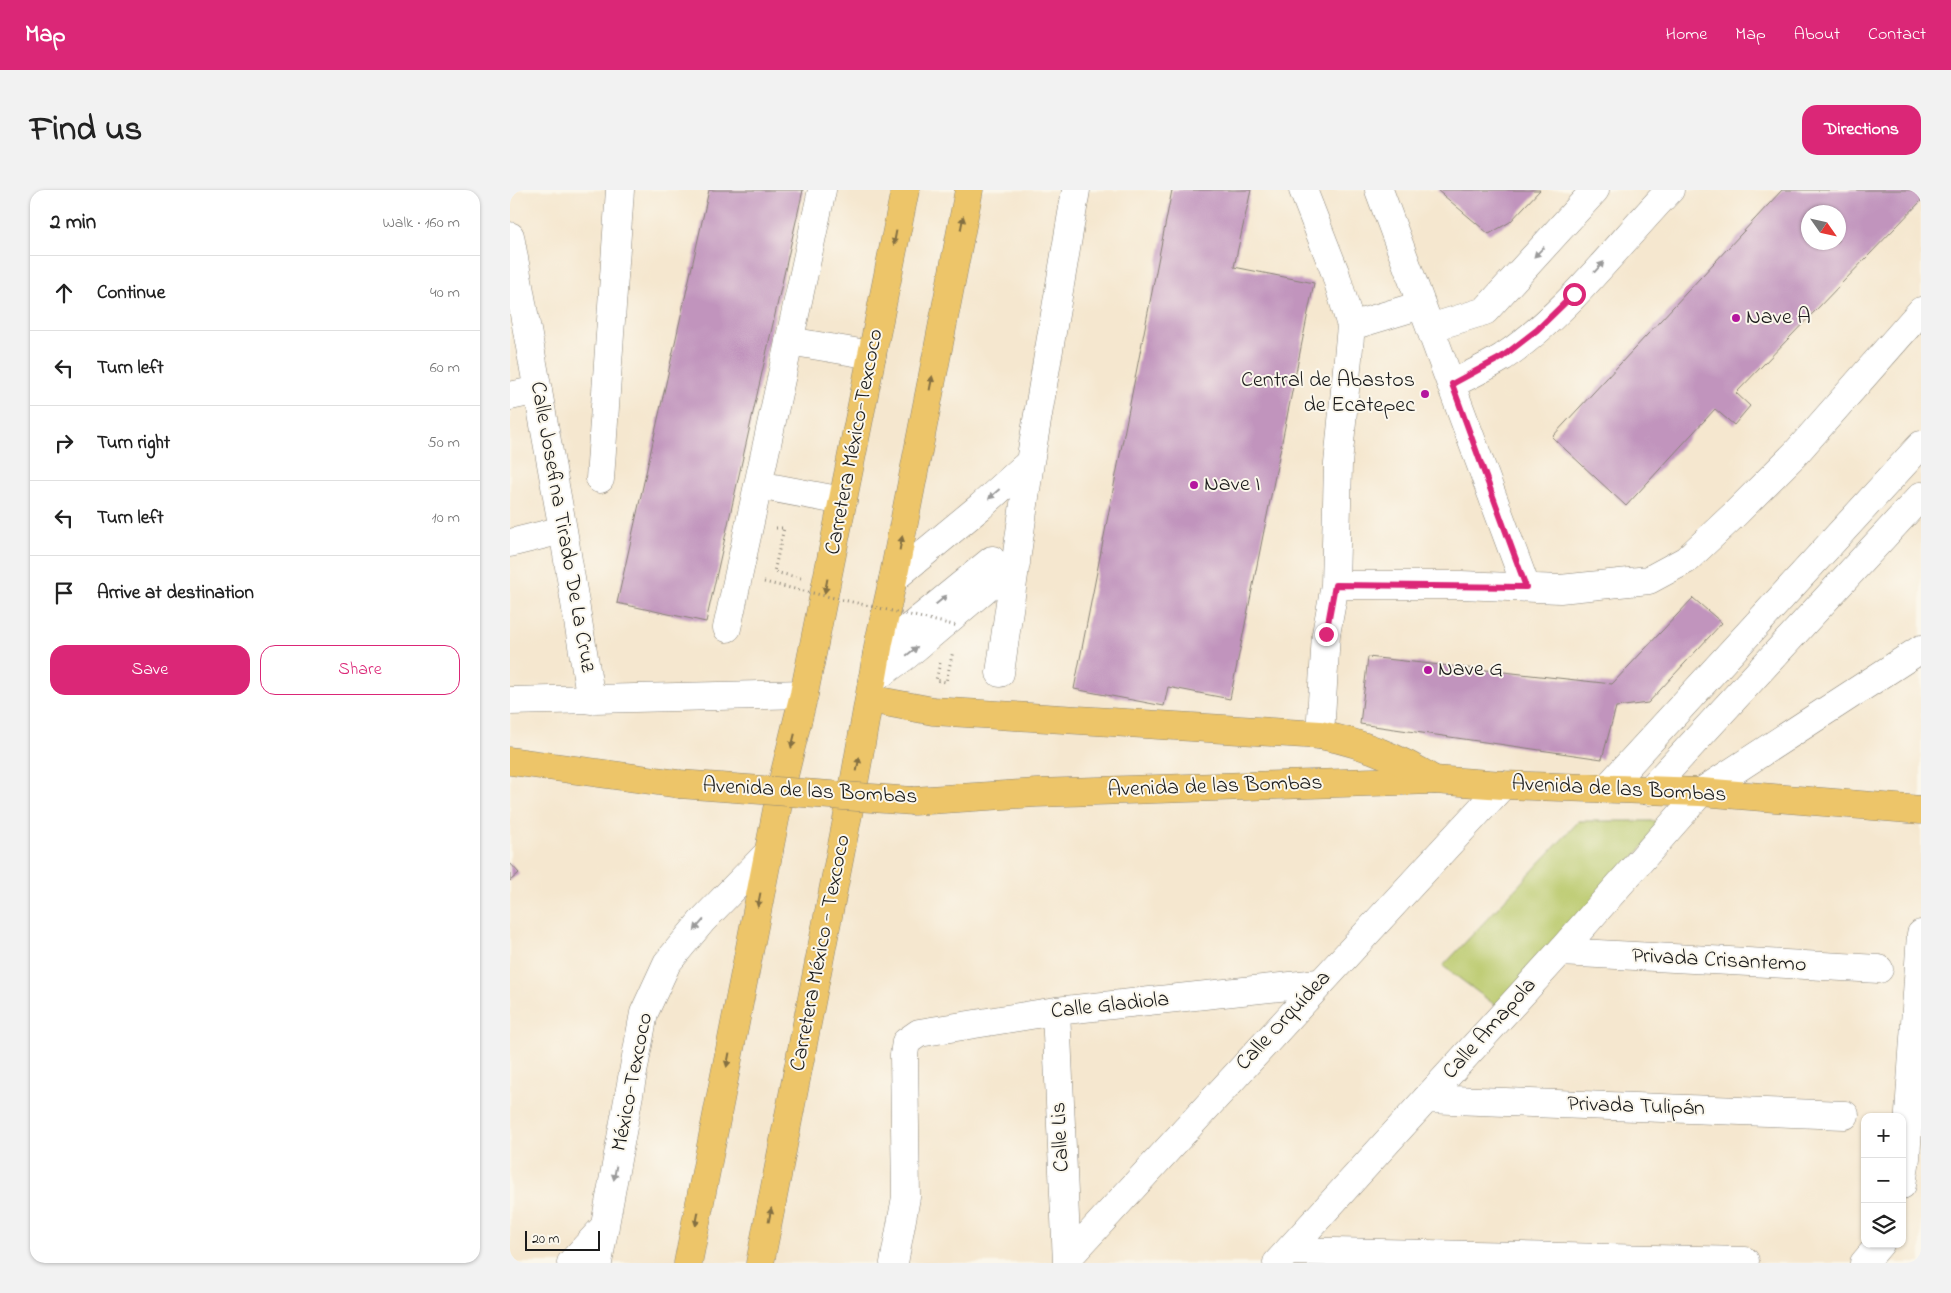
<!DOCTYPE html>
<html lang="en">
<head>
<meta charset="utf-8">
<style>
	body { margin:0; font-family:"Indie Flower",sans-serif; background:#f2f2f2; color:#222 }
	.controls { position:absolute; right:15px; bottom:15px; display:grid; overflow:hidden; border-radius:10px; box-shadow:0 1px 4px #0004 }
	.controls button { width:45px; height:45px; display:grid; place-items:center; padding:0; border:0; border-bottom:1px solid #e0e0e0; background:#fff; color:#222; font:25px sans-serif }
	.compass { position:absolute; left:1291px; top:15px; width:45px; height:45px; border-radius:50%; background:#fff; box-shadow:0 1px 4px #0004; rotate:124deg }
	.scale { position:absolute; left:15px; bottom:12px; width:75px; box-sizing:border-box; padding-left:5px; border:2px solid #1c1c1c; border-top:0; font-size:14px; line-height:18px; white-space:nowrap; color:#1c1c1c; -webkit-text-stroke:4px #fbf7ec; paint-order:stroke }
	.stop { position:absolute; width:15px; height:15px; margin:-11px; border:4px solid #db2777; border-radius:50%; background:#fff }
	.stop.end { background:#db2777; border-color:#fff; box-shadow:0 1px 5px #0008 }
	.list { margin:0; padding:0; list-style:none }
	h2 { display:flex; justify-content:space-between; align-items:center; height:65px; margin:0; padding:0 20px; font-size:21px }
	h2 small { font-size:16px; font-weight:400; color:#767676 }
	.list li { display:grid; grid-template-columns:32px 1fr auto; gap:15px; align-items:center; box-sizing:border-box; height:75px; padding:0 20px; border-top:1px solid #e0e0e0 }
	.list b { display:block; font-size:19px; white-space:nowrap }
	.list em { font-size:16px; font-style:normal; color:#767676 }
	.actions { display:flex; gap:10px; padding:15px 20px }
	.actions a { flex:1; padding:11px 0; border:1px solid #db2777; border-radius:15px; text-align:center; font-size:18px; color:#db2777 }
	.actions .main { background:#db2777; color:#fff }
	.icon { flex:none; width:28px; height:28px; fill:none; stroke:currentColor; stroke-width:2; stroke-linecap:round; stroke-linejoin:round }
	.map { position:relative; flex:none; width:1411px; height:1073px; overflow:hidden; border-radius:15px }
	header { display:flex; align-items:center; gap:30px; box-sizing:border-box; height:70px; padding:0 25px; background:#db2777; color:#fff }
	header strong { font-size:24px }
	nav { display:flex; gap:28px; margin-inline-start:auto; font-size:18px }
	.intro { display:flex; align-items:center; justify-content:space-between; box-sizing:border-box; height:120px; padding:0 30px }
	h1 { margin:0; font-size:35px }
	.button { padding:12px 22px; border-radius:15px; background:#db2777; color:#fff; font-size:18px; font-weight:700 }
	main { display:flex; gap:30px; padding:0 30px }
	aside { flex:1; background:#fff; border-radius:15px; box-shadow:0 1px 4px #0004 }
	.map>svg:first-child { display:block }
	.green { fill:#bac96c; stroke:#6b7244 }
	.building { fill:#c194bd; fill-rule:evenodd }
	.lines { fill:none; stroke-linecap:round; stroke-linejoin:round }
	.minor-casing { stroke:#888276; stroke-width:29 }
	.major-casing { stroke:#888276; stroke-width:29 }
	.highway-casing { stroke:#888276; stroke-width:29 }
	.path { stroke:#888276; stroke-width:3; stroke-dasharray:1 4; stroke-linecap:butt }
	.minor { stroke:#fff; stroke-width:28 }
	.major { stroke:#edc569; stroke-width:28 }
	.highway { stroke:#edc569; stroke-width:28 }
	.major-bridge-casing { stroke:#888276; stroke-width:29; stroke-linecap:butt }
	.path-bridge { stroke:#888276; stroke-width:3; stroke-dasharray:1 4; stroke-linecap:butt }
	.major-bridge { stroke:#edc569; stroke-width:28 }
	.oneway { fill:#847042 }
	.oneway2 { fill:#999 }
	.route { stroke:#db2777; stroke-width:6 }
	.poi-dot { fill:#b5179e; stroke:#fbf7ec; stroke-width:2 }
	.labels { text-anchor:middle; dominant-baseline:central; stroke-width:4; stroke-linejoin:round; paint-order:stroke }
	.poi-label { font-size:22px; fill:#1c1c1c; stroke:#fbf7ec; text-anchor:start }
	.street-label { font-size:22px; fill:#1c1c1c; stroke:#fbf7ec }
</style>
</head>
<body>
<header>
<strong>Map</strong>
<nav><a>Home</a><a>Map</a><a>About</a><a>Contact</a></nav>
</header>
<div class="intro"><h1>Find us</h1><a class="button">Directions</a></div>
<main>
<aside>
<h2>2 min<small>Walk · 160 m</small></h2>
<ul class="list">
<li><svg class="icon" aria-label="ahead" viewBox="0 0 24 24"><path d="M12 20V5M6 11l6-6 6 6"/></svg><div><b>Continue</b></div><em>40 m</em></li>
<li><svg class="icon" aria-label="left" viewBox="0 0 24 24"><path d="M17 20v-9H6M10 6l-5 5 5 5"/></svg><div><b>Turn left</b></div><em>60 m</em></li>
<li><svg class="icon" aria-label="right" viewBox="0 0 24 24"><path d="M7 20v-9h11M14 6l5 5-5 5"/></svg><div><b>Turn right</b></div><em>50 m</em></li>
<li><svg class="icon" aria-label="left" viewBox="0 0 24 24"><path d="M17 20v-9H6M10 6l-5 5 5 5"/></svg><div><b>Turn left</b></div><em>10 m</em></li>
<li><svg class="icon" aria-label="arrive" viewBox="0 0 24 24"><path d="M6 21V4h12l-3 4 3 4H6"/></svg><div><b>Arrive at destination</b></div></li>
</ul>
<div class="actions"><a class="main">Save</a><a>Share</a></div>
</aside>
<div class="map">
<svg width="1411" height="1073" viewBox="0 0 1411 1073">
	<rect width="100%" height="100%" fill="#fbf7ec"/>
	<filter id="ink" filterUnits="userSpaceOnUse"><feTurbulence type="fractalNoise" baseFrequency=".02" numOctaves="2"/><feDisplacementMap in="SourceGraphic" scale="10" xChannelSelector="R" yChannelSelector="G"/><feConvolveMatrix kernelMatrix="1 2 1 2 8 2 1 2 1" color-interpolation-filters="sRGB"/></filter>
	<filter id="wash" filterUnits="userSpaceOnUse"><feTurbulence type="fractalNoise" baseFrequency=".0096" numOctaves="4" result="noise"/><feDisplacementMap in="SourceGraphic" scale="20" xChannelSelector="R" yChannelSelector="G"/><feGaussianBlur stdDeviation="1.12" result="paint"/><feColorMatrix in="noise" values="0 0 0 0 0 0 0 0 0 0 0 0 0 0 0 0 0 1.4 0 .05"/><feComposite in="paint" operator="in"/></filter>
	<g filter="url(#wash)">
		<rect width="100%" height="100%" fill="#f5e7cf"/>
		<path class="green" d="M1069,631H1156L989,818L933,776Z"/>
		<g id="blocks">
			<path class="building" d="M199,0H293L196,432L107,413Z
				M662,0H741L724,77L804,93L720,509L658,497L654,516L564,499Z
				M927,0H1030L1000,32L979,44Z
				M1272,0H1411V11L1226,203L1240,216L1224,235L1205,219L1116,316L1042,247ZM1298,22H1328V52H1298Z
				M1183,408L1212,433L1138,513L1106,517L1092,569L850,534L858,467L1102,494Z
				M0,673L9,683L0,691Z"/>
		</g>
	</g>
	<g filter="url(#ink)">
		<use href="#blocks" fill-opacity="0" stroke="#888276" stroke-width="1"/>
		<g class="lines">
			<g class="minor-casing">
				<path id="minor" d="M793,0L825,82L841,136L828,274L825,395
					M869,0L1016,397
					M0,46L53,340L81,510
					M841,136L911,115
					M920,138L975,121L1085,0
					M279,151L362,165
					M942,194C959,185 977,177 993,167C1055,126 1108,54 1160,0
					M0,206L28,200
					M90,289L110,0
					M248,295L333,311
					M0,353L53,340
					M383,389L470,317L520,272
					M217,438L312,0
					M367,464L482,370
					M490,483L520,272L566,0
					M362,490L397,465L506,373
					M0,511L294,504
					M810,545L816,444L825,395H951L1050,399L1139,390L1176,370L1225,324L1286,263L1411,121
					M1096,599L1411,255
					M1139,601L1411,306
					M1050,762L1369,779
					M546,821L557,1073
					M916,909L1335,925
					M1392,995L1396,968L1411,744
					M778,1061L1235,1071
					M557,1069L993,595
					M61,1073L95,1036
					M88,1073L134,823L157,773L192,731L259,662
					M384,1073L396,1007L394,865L396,852L409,843L546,821L808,793
					M767,1073L1050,762L1191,602L1411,459
					M1354,1073L1370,1054"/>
			</g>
			<g class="major-casing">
				<path id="major" d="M0,571L169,594
					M403,611L526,603L924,590L993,595L1191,602L1411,620"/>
			</g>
			<g class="highway-casing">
				<path id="highway" d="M359,509L423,521L810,545C852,553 888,567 924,590
					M178,1073L272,594L294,504L395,0
					M250,1073L343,599L369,452L383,389L459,0"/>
			</g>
			<path class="path" d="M266,338H274L264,382L291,388
				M430,473L426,490L436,492L443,461"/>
			<use href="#minor" class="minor"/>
			<use href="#major" class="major"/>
			<use href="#highway" class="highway"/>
			<g class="major-bridge-casing">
				<path id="major-bridge" d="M169,594L403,611"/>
			</g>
			<path class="path-bridge" d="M254,392L448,436"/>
			<use href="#major-bridge" class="major-bridge"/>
		</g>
		<defs><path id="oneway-solid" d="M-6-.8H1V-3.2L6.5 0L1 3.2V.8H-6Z" transform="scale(1.25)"/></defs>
		<g class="oneway">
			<use href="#oneway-solid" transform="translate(452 33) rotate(-79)"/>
			<use href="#oneway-solid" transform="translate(385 48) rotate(101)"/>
			<use href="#oneway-solid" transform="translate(421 193) rotate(-79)"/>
			<use href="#oneway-solid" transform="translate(391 353) rotate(-79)"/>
			<use href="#oneway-solid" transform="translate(316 396) rotate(101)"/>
			<use href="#oneway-solid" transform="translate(283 551) rotate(104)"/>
			<use href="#oneway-solid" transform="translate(348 574) rotate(-80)"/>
			<use href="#oneway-solid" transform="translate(249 710) rotate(101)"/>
			<use href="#oneway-solid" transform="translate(218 870) rotate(101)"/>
			<use href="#oneway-solid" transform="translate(260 1025) rotate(-79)"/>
			<use href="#oneway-solid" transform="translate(187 1029) rotate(101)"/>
		</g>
		<g class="oneway2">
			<use href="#oneway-solid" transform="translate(1029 62) rotate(134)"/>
			<use href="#oneway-solid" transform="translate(1089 77) rotate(-48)"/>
			<use href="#oneway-solid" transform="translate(484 304) rotate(138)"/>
			<use href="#oneway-solid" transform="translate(431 410) rotate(-40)"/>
			<use href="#oneway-solid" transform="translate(402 461) rotate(-39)"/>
			<use href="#oneway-solid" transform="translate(189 735) rotate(131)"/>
			<use href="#oneway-solid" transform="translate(105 983) rotate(100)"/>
		</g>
	</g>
	<g class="lines" filter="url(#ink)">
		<path class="route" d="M816,444L825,395L1016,397L942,194L992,167L1027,140L1064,104"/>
	</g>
	<g class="poi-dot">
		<circle cx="1226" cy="128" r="5"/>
		<circle cx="915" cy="204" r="5"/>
		<circle cx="684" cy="295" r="5"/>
		<circle cx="918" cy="480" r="5"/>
	</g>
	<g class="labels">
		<g class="poi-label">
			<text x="1236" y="128">Nave A</text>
			<text x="905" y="191" text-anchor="end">Central de Abastos<tspan x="905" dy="25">de Ecatepec</tspan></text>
			<text x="694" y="295">Nave I</text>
			<text x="928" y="480">Nave G</text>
		</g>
		<g class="street-label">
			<text transform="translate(345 252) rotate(-79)">Carretera México-Texcoco</text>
			<text transform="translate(52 337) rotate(80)">Calle Josefina Tirado De La Cruz</text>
			<text transform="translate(705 597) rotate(-2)">Avenida de las Bombas</text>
			<text transform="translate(1109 600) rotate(3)">Avenida de las Bombas</text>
			<text transform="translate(300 602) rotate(3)">Avenida de las Bombas</text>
			<text transform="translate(311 763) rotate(-79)">Carretera México - Texcoco</text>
			<text transform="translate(1209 771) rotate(3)">Privada Crisantemo</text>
			<text transform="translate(600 816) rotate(-6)">Calle Gladiola</text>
			<text transform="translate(774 831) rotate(-47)">Calle Orquídea</text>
			<text transform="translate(980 839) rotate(-48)">Calle Amapola</text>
			<text transform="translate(123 892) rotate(-79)">México-Texcoco</text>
			<text transform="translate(1126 917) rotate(2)">Privada Tulipán</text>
			<text transform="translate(551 947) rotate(-93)">Calle Lis</text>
		</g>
	</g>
</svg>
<div class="controls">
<button>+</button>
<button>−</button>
<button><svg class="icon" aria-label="layers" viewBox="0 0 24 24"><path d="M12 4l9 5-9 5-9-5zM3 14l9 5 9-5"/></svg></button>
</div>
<svg class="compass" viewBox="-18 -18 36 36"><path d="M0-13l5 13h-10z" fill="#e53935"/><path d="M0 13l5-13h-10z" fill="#767676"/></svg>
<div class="scale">20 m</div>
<div class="stop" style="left:1064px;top:104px"></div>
<div class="stop end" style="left:816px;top:444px"></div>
</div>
</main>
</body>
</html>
